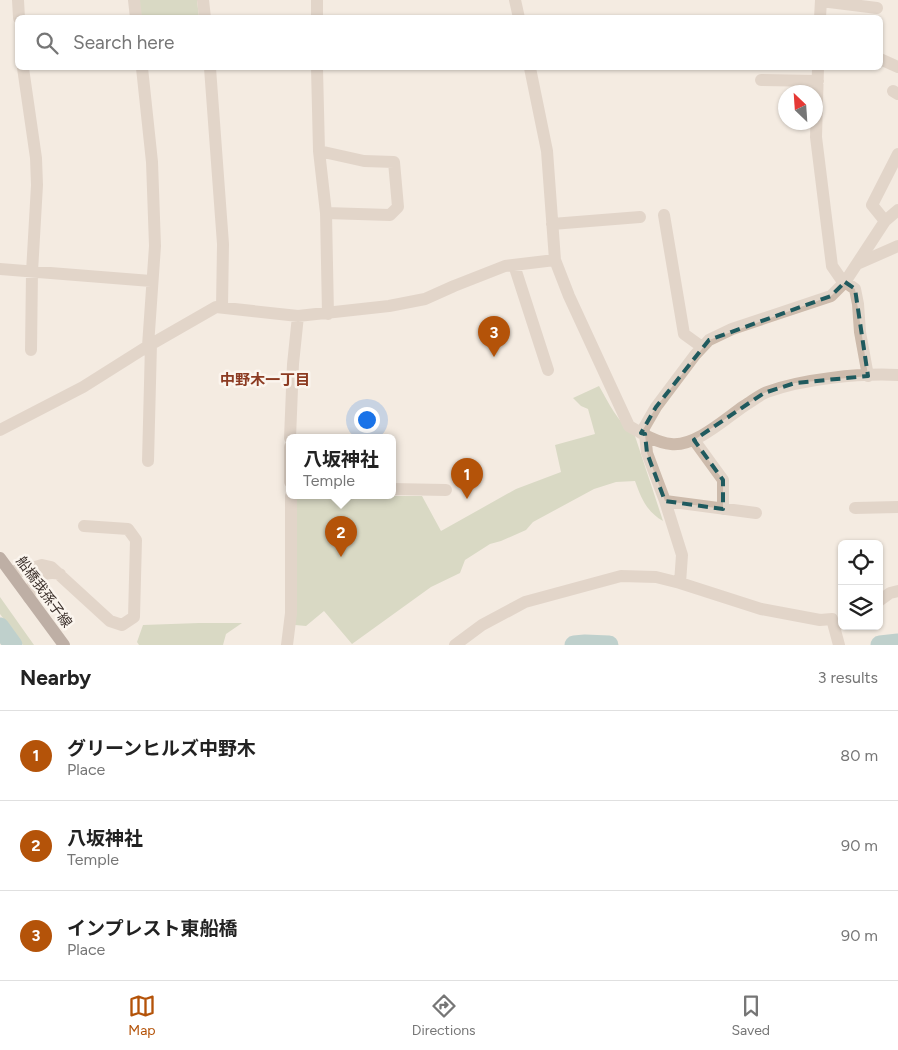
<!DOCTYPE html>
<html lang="en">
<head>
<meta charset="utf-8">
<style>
	body { margin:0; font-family:Figtree,"Noto Sans JP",sans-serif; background:#f6f6f6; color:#222 }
	.controls { position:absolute; right:15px; bottom:15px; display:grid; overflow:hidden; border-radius:8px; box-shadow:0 1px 4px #0004 }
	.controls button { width:45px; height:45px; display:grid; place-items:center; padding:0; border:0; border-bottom:1px solid #e0e0e0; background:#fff; color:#222; font:25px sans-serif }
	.compass { position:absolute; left:778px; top:85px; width:45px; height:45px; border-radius:50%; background:#fff; box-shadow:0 1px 4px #0004; rotate:335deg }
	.you { position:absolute; left:366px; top:419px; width:18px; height:18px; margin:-12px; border:4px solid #fff; border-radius:50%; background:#1a73e8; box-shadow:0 0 0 8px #1a73e833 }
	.badge { display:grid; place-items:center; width:32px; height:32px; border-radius:50%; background:#b45309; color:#fff; font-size:16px; font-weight:700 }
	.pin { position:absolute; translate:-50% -41px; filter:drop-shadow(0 1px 2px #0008) }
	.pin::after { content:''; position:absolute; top:26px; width:18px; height:15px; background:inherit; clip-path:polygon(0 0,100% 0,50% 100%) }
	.popup { position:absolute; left:286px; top:434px; width:110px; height:65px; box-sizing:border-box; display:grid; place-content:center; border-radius:8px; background:#fff; filter:drop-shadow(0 1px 4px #0005); font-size:16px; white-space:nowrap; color:#767676 }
	.popup b { font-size:19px; color:#222 }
	.popup::after { content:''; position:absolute; left:50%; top:100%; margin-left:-10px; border:10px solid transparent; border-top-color:#fff }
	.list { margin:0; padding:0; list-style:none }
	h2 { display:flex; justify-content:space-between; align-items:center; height:65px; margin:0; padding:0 20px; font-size:21px }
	h2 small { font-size:16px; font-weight:400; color:#767676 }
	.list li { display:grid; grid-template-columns:32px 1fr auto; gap:15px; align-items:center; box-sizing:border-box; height:90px; padding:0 20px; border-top:1px solid #e0e0e0 }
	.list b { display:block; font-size:19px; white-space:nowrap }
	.list p { margin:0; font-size:16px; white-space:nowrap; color:#767676 }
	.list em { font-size:16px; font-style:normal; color:#767676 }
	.icon { flex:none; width:28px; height:28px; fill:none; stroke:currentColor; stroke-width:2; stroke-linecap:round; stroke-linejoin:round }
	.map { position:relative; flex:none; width:898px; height:645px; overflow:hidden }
	.search { position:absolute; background:#fff; box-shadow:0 1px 4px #0004; left:15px; right:15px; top:15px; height:55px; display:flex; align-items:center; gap:12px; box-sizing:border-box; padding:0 18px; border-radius:8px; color:#767676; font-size:19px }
	.sheet { height:335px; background:#fff }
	nav { display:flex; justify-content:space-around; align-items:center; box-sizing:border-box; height:70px; border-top:1px solid #e0e0e0; background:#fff; font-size:14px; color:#767676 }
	nav a { display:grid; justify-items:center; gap:2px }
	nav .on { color:#b45309 }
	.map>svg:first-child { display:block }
	.green { fill:#b8c4a0 }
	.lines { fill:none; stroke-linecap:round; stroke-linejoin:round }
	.river { stroke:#7fb0b2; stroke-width:19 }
	.minor { stroke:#cdbbac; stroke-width:12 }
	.major { stroke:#7d675c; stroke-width:12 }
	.marked { fill:none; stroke:#1f5a5e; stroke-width:4; stroke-dasharray:10 6; stroke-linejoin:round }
	.labels { text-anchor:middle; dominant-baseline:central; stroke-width:5; stroke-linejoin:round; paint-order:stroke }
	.street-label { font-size:14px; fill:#3b302b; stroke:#fbf5ee }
	.neighbourhood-label { font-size:15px; font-weight:bold; fill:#8c3b22; stroke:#fbf5ee }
</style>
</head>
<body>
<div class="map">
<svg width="898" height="645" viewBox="0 0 898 645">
	<rect width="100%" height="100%" fill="#f4ebe1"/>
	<path class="green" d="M138,0H197L199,17H140Z
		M599,386C609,403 617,422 634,433L663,521C647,512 641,498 635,481L616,482L594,489L533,522L526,530L501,541L490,544L465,560L460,573L431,587L352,644L324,611L306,626L295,625L297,496H422L441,531L516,489L561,472L555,445L595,434L588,409L581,406L573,398Z
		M0,597L34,645H23L0,614Z
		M199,623H242L226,634L223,645H139L137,642L143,625Z"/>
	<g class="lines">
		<path class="river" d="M0,627L13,645
			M574,645L585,644L609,645
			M880,645L898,643"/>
		<path class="minor" d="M18,0L19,18
			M134,0L136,18
			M203,0L205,18
			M515,0L519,18
			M821,1L877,8
			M317,18V0
			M820,18L821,0
			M880,59L898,67
			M23,68L36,158L37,185L32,272L31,350
			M142,68L152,162L155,246L148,346
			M210,68L223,244L222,307
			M317,68L319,151L364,161L394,162L398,207L390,215L326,213
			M530,68L547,151L555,260L569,296L629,426C641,433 657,443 671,444C695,447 725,419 744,406C751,402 759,395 767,392C803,379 859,373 898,375
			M818,68L816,137L832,266L841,279L855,289L858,304L860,332L868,376
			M761,80L818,81
			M893,91L898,94
			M319,151L326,213L328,314
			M664,215L684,334L702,347
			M885,221L872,205L898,154
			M552,224L640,217
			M857,264L898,246
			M514,265L548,370
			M0,269L151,281
			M0,430L83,387L148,346L216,307L298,316L389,306L425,299L454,286L505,266L555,260
			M641,433L656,407L695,355L709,340L732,329L831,296L845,282L885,221L898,210
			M645,434L647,453L665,501L682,555L680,583
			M290,438L293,364L298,316
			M694,440L723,480V509
			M290,447V482
			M148,461L151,344
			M392,489L446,490
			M665,501L756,513
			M855,508L898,507
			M10,571H22L42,565L51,567L110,621L122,625L134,617L136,540L128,529L84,526
			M29,598C31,580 41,570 60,574
			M879,601L890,593L898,591
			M287,645L291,613V496
			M455,645L482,625L525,602L621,576L656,577L680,583L761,609L820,620L832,619L839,645"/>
		<path class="major" d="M0,558L64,645"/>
	</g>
	<path d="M0 0H898V645H0ZM845,282L855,289L868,376L795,383L764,393L694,440L723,480V509L665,501L647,453L645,434L641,433L656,407L709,340L831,296Z" fill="#f4ebe1" fill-opacity=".55" fill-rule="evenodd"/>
	<path class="marked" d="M845,282L855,289L868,376L795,383L764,393L694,440L723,480V509L665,501L647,453L645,434L641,433L656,407L709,340L831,296Z"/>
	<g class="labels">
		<g class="street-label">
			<text transform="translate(44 592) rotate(54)">船橋我孫子線</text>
		</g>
		<g class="neighbourhood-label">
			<text x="265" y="380">中野木一丁目</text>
		</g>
	</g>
</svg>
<div class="controls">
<button><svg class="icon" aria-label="locate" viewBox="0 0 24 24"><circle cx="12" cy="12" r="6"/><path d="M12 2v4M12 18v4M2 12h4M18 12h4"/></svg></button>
<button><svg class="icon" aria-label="layers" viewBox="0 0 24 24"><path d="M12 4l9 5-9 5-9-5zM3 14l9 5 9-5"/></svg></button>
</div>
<svg class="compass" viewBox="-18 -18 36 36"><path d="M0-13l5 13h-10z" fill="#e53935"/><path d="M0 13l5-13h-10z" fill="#767676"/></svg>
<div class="you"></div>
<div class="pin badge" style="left:467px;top:499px">1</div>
<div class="pin badge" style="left:341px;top:557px">2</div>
<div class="popup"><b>八坂神社</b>Temple</div>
<div class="pin badge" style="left:494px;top:357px">3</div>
<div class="search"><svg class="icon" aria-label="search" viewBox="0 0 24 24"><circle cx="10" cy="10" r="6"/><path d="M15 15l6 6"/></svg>Search here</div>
</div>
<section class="sheet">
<h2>Nearby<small>3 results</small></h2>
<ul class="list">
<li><span class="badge">1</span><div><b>グリーンヒルズ中野木</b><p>Place</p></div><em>80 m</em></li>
<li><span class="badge">2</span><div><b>八坂神社</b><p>Temple</p></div><em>90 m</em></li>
<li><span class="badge">3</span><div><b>インプレスト東船橋</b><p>Place</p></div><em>90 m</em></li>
</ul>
</section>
<nav>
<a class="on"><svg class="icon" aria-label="map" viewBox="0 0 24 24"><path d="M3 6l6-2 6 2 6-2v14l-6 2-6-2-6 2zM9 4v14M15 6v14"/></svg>Map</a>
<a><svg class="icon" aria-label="directions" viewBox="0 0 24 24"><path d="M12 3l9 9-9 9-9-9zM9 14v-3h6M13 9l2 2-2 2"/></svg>Directions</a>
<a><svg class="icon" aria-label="saved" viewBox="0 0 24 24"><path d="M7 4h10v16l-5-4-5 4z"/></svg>Saved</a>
</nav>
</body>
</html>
